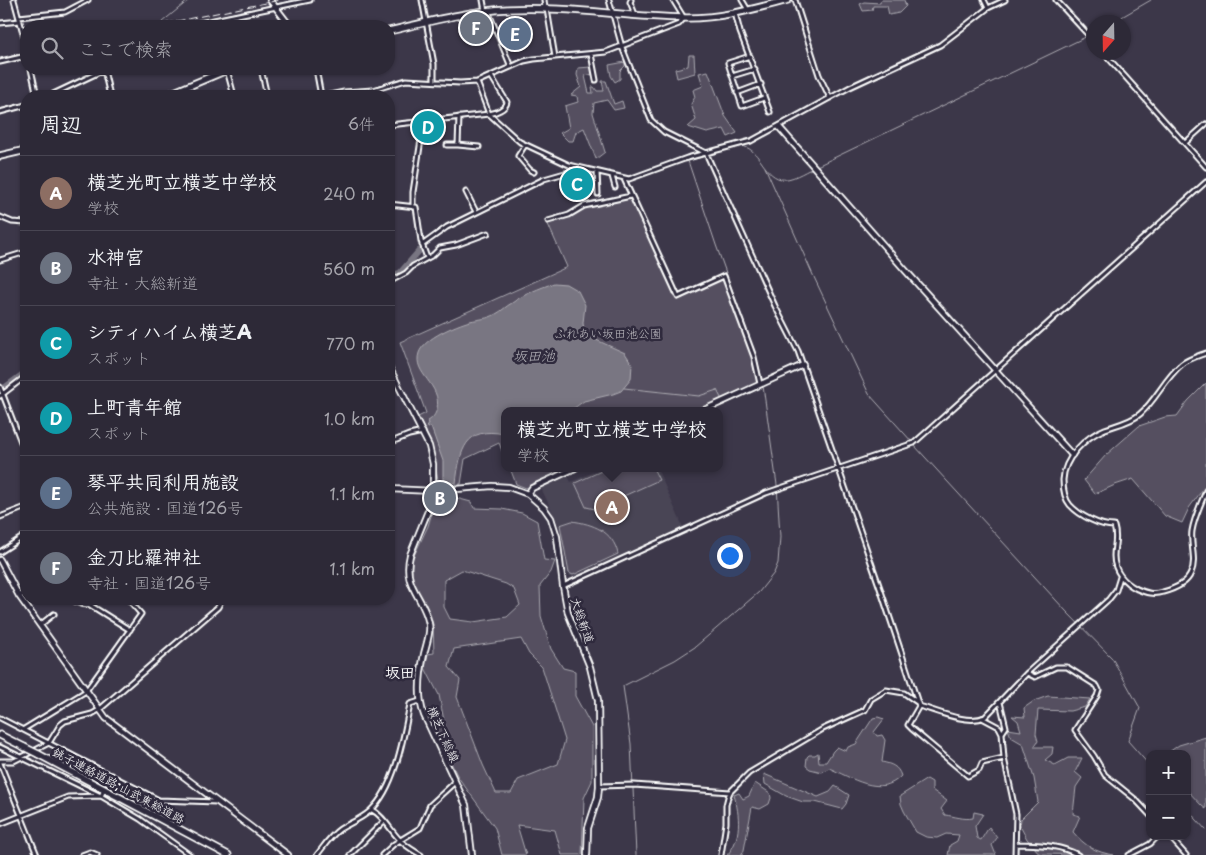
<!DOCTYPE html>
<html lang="ja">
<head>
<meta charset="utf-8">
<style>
	body { margin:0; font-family:"Playpen Sans","Klee One",sans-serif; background:#35313f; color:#f1f3f6 }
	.controls { position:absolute; right:15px; bottom:15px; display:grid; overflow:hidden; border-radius:10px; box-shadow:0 1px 4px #0004 }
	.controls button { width:45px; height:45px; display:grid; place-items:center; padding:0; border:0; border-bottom:1px solid #484552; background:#2d2937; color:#f1f3f6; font:25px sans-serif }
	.compass { position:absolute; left:1086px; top:15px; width:45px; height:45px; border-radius:50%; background:#2d2937; box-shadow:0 1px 4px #0004; rotate:200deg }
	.you { position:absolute; left:729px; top:555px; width:18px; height:18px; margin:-12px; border:4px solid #fff; border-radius:50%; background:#1a73e8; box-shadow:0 0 0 8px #1a73e833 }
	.badge { display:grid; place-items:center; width:32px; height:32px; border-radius:50%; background:#ffd166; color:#fff; font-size:16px; font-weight:700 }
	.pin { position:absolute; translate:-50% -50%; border:2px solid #fff; box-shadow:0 1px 5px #0006 }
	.popup { position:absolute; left:501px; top:407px; width:222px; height:65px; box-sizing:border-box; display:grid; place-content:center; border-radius:10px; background:#2d2937; filter:drop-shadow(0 1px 4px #0005); font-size:16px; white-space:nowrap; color:#a7a6ad }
	.popup b { font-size:19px; color:#f1f3f6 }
	.popup::after { content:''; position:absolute; left:50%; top:100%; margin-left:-10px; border:10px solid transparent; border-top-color:#2d2937 }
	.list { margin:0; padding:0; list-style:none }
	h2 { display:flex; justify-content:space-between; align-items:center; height:65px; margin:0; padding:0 20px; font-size:21px }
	h2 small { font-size:16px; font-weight:400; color:#a7a6ad }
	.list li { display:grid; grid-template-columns:32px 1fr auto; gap:15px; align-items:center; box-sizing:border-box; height:75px; padding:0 20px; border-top:1px solid #484552 }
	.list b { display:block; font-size:19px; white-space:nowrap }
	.list p { margin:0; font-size:16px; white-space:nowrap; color:#a7a6ad }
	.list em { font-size:16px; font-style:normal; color:#a7a6ad }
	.icon { flex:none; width:28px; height:28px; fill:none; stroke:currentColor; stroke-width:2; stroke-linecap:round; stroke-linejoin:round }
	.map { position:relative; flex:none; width:1206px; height:855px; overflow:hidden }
	.search { position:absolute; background:#2d2937; box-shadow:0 1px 4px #0004; left:20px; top:20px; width:375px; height:55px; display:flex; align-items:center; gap:12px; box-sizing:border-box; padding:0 18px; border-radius:20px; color:#a7a6ad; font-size:19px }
	.panel { position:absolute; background:#2d2937; box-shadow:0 1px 4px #0004; left:20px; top:90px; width:375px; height:515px; border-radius:20px }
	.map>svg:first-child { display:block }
	.built { fill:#494455 }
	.green { fill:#555060; stroke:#aaa8b0; fill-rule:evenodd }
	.water { fill:#797682; stroke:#afadb4 }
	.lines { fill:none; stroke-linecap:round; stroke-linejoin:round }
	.stream { stroke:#afadb4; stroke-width:1 }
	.river { stroke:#797682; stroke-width:6 }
	.street-casing { stroke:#fff; stroke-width:7 }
	.secondary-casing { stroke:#fff; stroke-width:8 }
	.primary-casing { stroke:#fff; stroke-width:8 }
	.highway-casing { stroke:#fff; stroke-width:9 }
	.street { stroke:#2f2a3d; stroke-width:3 }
	.secondary { stroke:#2f2a3d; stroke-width:4.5 }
	.primary { stroke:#2f2a3d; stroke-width:4.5 }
	.highway { stroke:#2f2a3d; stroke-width:5.5 }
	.rail { stroke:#fff; stroke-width:1; stroke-dasharray:8 4; stroke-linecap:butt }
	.highway-bridge-casing { stroke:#fff; stroke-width:9; stroke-linecap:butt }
	.highway-bridge { stroke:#2f2a3d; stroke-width:5.5 }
	.labels { text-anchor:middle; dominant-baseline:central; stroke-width:5; stroke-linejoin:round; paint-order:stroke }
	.park-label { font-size:12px; fill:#bbb9bf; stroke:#2f2a3d }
	.street-label { font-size:12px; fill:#fff; stroke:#2f2a3d }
	.water-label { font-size:14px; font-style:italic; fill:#b5b4ba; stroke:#2f2a3d }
	.quarter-label { font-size:15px; font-weight:bold; fill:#fff; stroke:#2f2a3d }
</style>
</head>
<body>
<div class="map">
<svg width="1206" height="855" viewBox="0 0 1206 855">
	<rect width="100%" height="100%" fill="#3c3749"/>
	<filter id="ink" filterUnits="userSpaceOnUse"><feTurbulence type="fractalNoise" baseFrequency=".02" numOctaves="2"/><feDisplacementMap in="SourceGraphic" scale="10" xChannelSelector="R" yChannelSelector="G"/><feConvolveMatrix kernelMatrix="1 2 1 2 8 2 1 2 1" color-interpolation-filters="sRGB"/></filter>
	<g filter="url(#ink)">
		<path class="built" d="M602,468H657L683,527L573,577L565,573L559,526L541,488L568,476L571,482Z"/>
		<path class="green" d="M881,0H904L906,6L899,13L889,15L887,6H873L872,10L863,11L860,4L864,2L880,3Z
			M689,55H694L695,73L677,78L675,69L688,66Z
			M625,62V66L620,71V79L615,82L611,76L609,65Z
			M591,67L593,74L585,76L589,93H593L592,87H594L597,91H604L602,81H606L614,104L622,101L624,108L614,110L607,100L594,103L593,113L605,152L596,159L584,128L576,132L573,141H568L560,133L569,128L565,106L578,102L577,96L571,95L581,87L577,75L578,68Z
			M708,71L725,116L737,133L728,137L724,129L707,133L688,127L696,120L691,104L695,97L693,90L703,86L699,73Z
			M628,199L632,200L677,299L723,278L753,358L759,382L696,411H504V456L499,443L465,459L461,484L443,486L439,485L431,442L418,417L426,413L400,342L567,267L547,222L571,216L585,208Z
			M1206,383V485L1189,508L1182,523L1165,516L1133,479L1115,485L1095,494L1084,480L1106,455L1139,426L1165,417L1177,416L1188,401Z
			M510,468H570L526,488L516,484Z
			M608,468H653L659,480L595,509L586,507L575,483Z
			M442,495L443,504L456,498L471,502L474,508L502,509L522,513L537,521L544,560L555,561L551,572L540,586L541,616L551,649L563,668L575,671V696L592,727V781L584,798L582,855H562L555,830L517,825L526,855H502L495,828L458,777L434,728L445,726L439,695L425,668L428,654L434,653L433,624L413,582L411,562L428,526L437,496ZM462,570L506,584L514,589L520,605L507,617L473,622L450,619L444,607V580ZM521,639L529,654L542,667L565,740L558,764L518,780L511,793H496L483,765L457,697L460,680L449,667L454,649Z
			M572,521C593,524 613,531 618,554L573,575L569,573L560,525Z
			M1048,696L1090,699L1085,707L1070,711L1038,710L1036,734L1038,741L1034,747H1053L1052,754L1045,760L1055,765L1068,758H1082L1075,772L1082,778L1076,787L1073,814L1080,816L1073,832C1085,846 1095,852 1114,855L1040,854L1027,839L1020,826L1021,819L1038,802L1034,778L1023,744L1011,737L1008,729L1021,731L1018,721L1012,716L1025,717L1024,708L1034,701Z
			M878,717L884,719L874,732L877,736L882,735L885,740L882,762C891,764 898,766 901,776C881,798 850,777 829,768L822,772L810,769L806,766L807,757L809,755H815L818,753L819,762H826L833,751L837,747L846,751L848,747L856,744L873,718Z
			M1206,737V809L1202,806L1187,790V754H1166L1179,745Z
			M764,774L818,797L830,792L835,786L849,795L846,804L842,809L815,802H803L786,796L765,784Z
			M927,779L932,782V790L947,801L941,809L945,815C954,816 964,820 973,818L974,812L983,814L975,826L977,838L981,840L989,827L997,838L992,845L996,855H948L950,845L957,841L959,835L946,834L937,838L926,837L916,832L904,811L901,804L900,796Z
			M755,783L770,793L771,798L769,804L760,809L752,807L744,850L742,855H727C742,839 740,815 734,795L739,793L743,799L749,796Z"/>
		<path class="water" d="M554,283L566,284L578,291L585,305L583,323L584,330L592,338L625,353L632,364L631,379L621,391L613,394L584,401L570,411H504V434C465,426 460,450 456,483L443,482V461L431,427L428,428L427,425L429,424L428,421C433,418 435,415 437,409C442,384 412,374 419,353C424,338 456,325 470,321C479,319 488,319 496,314C502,311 506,306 512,303C524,294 540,288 554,283Z"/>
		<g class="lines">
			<path class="stream" d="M276,4L295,0
				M1113,22L1151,0
				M162,26V22L189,0
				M172,26L272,5
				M44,96L100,69
				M0,109L26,102
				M709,155C718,152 730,147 739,146C760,146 762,175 781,179C791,181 804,172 813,168
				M688,161L716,245L756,356L763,382
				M686,162L705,156
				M817,166L1094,33
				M765,167L813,275L869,394L912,442
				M624,388L699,396L717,390L721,398
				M914,445L1066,611L1112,658L1140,708L1128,741L1150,766
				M1187,809L1206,830
				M636,855L631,744L623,686L675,660L695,647L759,592L774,573L778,563L780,537L777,485L763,386"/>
			<path class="river" d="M389,276L400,273L419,251
				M0,391L26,372"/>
			<g class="street-casing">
				<path id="street" d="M14,0L26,44
					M422,0L434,64V81
					M483,0L485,11
					M544,0L545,8
					M609,0L622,47L651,120L664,132L706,153L775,306L798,351L882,594L919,706L908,725L912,729L968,776L979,770L982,763L1004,758
					M631,0L630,2L635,14
					M742,0L748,10
					M795,0L819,75L830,98
					M984,0L988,8
					M1056,0L1094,41
					M547,9L555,57
					M488,11L511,67
					M735,13L740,32L770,112
					M19,17L65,12L88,0
					M0,23L20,21
					M185,26L310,0
					M1103,52L1206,167
					M591,54L596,80
					M750,56L728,63L742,106L764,98
					M0,62L26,56
					M31,69L37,96
					M261,69L267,96
					M316,69L321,96
					M104,70L110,96
					M227,70L234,96
					M732,76L755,69
					M477,82L489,114L520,142L569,165L629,179L687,158L751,141L850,87L940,45L988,8L1005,0
					M737,93L761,84
					M49,96L106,69
					M325,96L344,92L373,90L406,80L460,83L477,82L524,61L534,59L606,52L679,24L684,18L673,0
					M0,112L26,105
					M459,117L458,145L479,147
					M389,125L489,114C495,113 506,109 507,102L491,76
					M1185,143L1206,124
					M447,145H458
					M525,145L518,156L530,170L534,172
					M597,172L598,194
					M612,176L615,187
					M624,179L678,297L724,276L754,357L760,384
					M466,192L476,212
					M389,204L416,207L421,241L427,258
					M413,207V192L424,120
					M0,217L12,222L26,223
					M548,221L569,215L584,206L631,196
					M422,245L447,227L544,179L572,171L576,168
					M0,260L26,252
					M389,282L406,273L413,266L433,255L440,248L456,245L488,233
					M1206,353C1198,356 1188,359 1182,364C1165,378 1156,400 1140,414C1131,422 1116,425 1105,429C1085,437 1064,458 1063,480C1063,489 1064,498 1070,505C1080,516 1100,526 1114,526C1118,539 1114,544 1114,556C1114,572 1125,583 1137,589C1146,593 1153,595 1163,592C1174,589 1187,584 1191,573C1197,560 1190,545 1192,531C1194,518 1201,503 1206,491
					M0,387L26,455
					M0,396L26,376
					M389,443L409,435L423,432
					M0,517L26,507
					M0,552L26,535
					M563,586L766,493L914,443L1206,182
					M19,596L26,593
					M71,599C79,604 90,609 97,599
					M90,605L130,630
					M40,625L54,614
					M1027,673L1035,677L1056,667H1067L1097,686L1099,690L1097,696L1075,730L1094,756L1105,775L1136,800L1150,815
					M1000,702L1006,727L1002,733
					M919,706C937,711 967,725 985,717L1027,673L1109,599L1116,590L1120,577
					M0,718L159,800L217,802
					M982,718L999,727L1002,733L1004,758L1016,814L1015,855
					M24,729L86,691L141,614L128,599
					M0,747L101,796L140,819L190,855
					M0,761H14L49,743L60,725L65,721L92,714L99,710L218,607L222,599
					M0,763L37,855
					M108,784L112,775
					M599,786L634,785L730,792
					M372,810C384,816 390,830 399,839C405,846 413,850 421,855
					M0,824L68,797L101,796L103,792
					M1169,836L1186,855
					M1016,844C1037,845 1059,844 1078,855
					M82,855L90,852L97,855
					M317,855C324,846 331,835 340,829C350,823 361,819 370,811C395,789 404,736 410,704L420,701
					M350,855L384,821
					M382,855L394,844L420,828L430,805L455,782
					M721,855L726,823V805L728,797L730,792L749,773L823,729L865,710L871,699L886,690L904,693L917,702
					M1129,855L1150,844L1158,836"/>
			</g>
			<g class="secondary-casing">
				<path id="secondary" d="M270,0L290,26
					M356,96V92
					M779,127L906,271L1072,455
					M389,367L429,446L433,464V491L492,486L509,487L528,494L544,508L551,518L557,537L563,586L568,613L590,667L598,700L599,786L598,797L588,828L587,855
					M702,411L803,365
					M528,494L532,488L575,468
					M0,560L19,596L106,718L288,855"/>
			</g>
			<g class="primary-casing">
				<path id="primary" d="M389,489L433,491L430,506L410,555C402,587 424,596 429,624C431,633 426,645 424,654C420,673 417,697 424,715L466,805L472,855"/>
			</g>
			<g class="highway-casing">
				<path id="highway" d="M389,31C428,22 468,11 508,9C567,6 625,17 683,18C719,19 754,9 788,0
					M165,96L229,69
					M0,156L26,150
					M0,735L24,747
					M38,754L228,855"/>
			</g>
			<use href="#street" class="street"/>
			<use href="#secondary" class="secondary"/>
			<use href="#primary" class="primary"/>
			<use href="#highway" class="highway"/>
			<path class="rail" d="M153,26L280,0
				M0,58L26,52"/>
			<g class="highway-bridge-casing">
				<path id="highway-bridge" d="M24,747L38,754"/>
			</g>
			<use href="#highway-bridge" class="highway-bridge"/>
		</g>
	</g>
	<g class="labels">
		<g class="park-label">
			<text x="608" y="333">ふれあい坂田池公園</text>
		</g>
		<g class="street-label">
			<text transform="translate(583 620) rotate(71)">大総新道</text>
			<text transform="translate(444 734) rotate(66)">横芝下総線</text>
			<text transform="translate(119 785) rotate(28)">銚子連絡道路;山武東総道路</text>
		</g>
		<g class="water-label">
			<text x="534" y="355">坂田池</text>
		</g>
		<g class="quarter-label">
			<text x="400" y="671">坂田</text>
		</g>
	</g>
</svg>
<div class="controls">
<button>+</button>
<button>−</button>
</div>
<svg class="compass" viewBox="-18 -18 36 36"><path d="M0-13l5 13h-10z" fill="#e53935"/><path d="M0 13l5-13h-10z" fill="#a7a6ad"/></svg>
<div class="you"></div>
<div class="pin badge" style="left:612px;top:507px;background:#8d6e63">A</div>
<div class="popup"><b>横芝光町立横芝中学校</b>学校</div>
<div class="pin badge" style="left:440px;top:498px;background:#6b7280">B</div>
<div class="pin badge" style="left:577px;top:184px;background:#0f9aa8">C</div>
<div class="pin badge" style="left:428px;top:127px;background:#0f9aa8">D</div>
<div class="pin badge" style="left:515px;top:34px;background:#5c6f8a">E</div>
<div class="pin badge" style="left:476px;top:28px;background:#6b7280">F</div>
<div class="search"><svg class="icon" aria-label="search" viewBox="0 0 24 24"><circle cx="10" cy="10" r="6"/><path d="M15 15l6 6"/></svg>ここで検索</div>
<section class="panel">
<h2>周辺<small>6件</small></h2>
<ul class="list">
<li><span class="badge" style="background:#8d6e63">A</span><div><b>横芝光町立横芝中学校</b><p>学校</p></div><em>240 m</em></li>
<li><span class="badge" style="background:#6b7280">B</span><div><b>水神宮</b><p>寺社 · 大総新道</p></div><em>560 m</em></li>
<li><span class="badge" style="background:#0f9aa8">C</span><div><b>シティハイム横芝A</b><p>スポット</p></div><em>770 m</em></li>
<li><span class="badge" style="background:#0f9aa8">D</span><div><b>上町青年館</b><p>スポット</p></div><em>1.0 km</em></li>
<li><span class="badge" style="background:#5c6f8a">E</span><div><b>琴平共同利用施設</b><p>公共施設 · 国道126号</p></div><em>1.1 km</em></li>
<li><span class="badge" style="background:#6b7280">F</span><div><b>金刀比羅神社</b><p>寺社 · 国道126号</p></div><em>1.1 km</em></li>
</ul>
</section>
</div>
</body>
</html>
